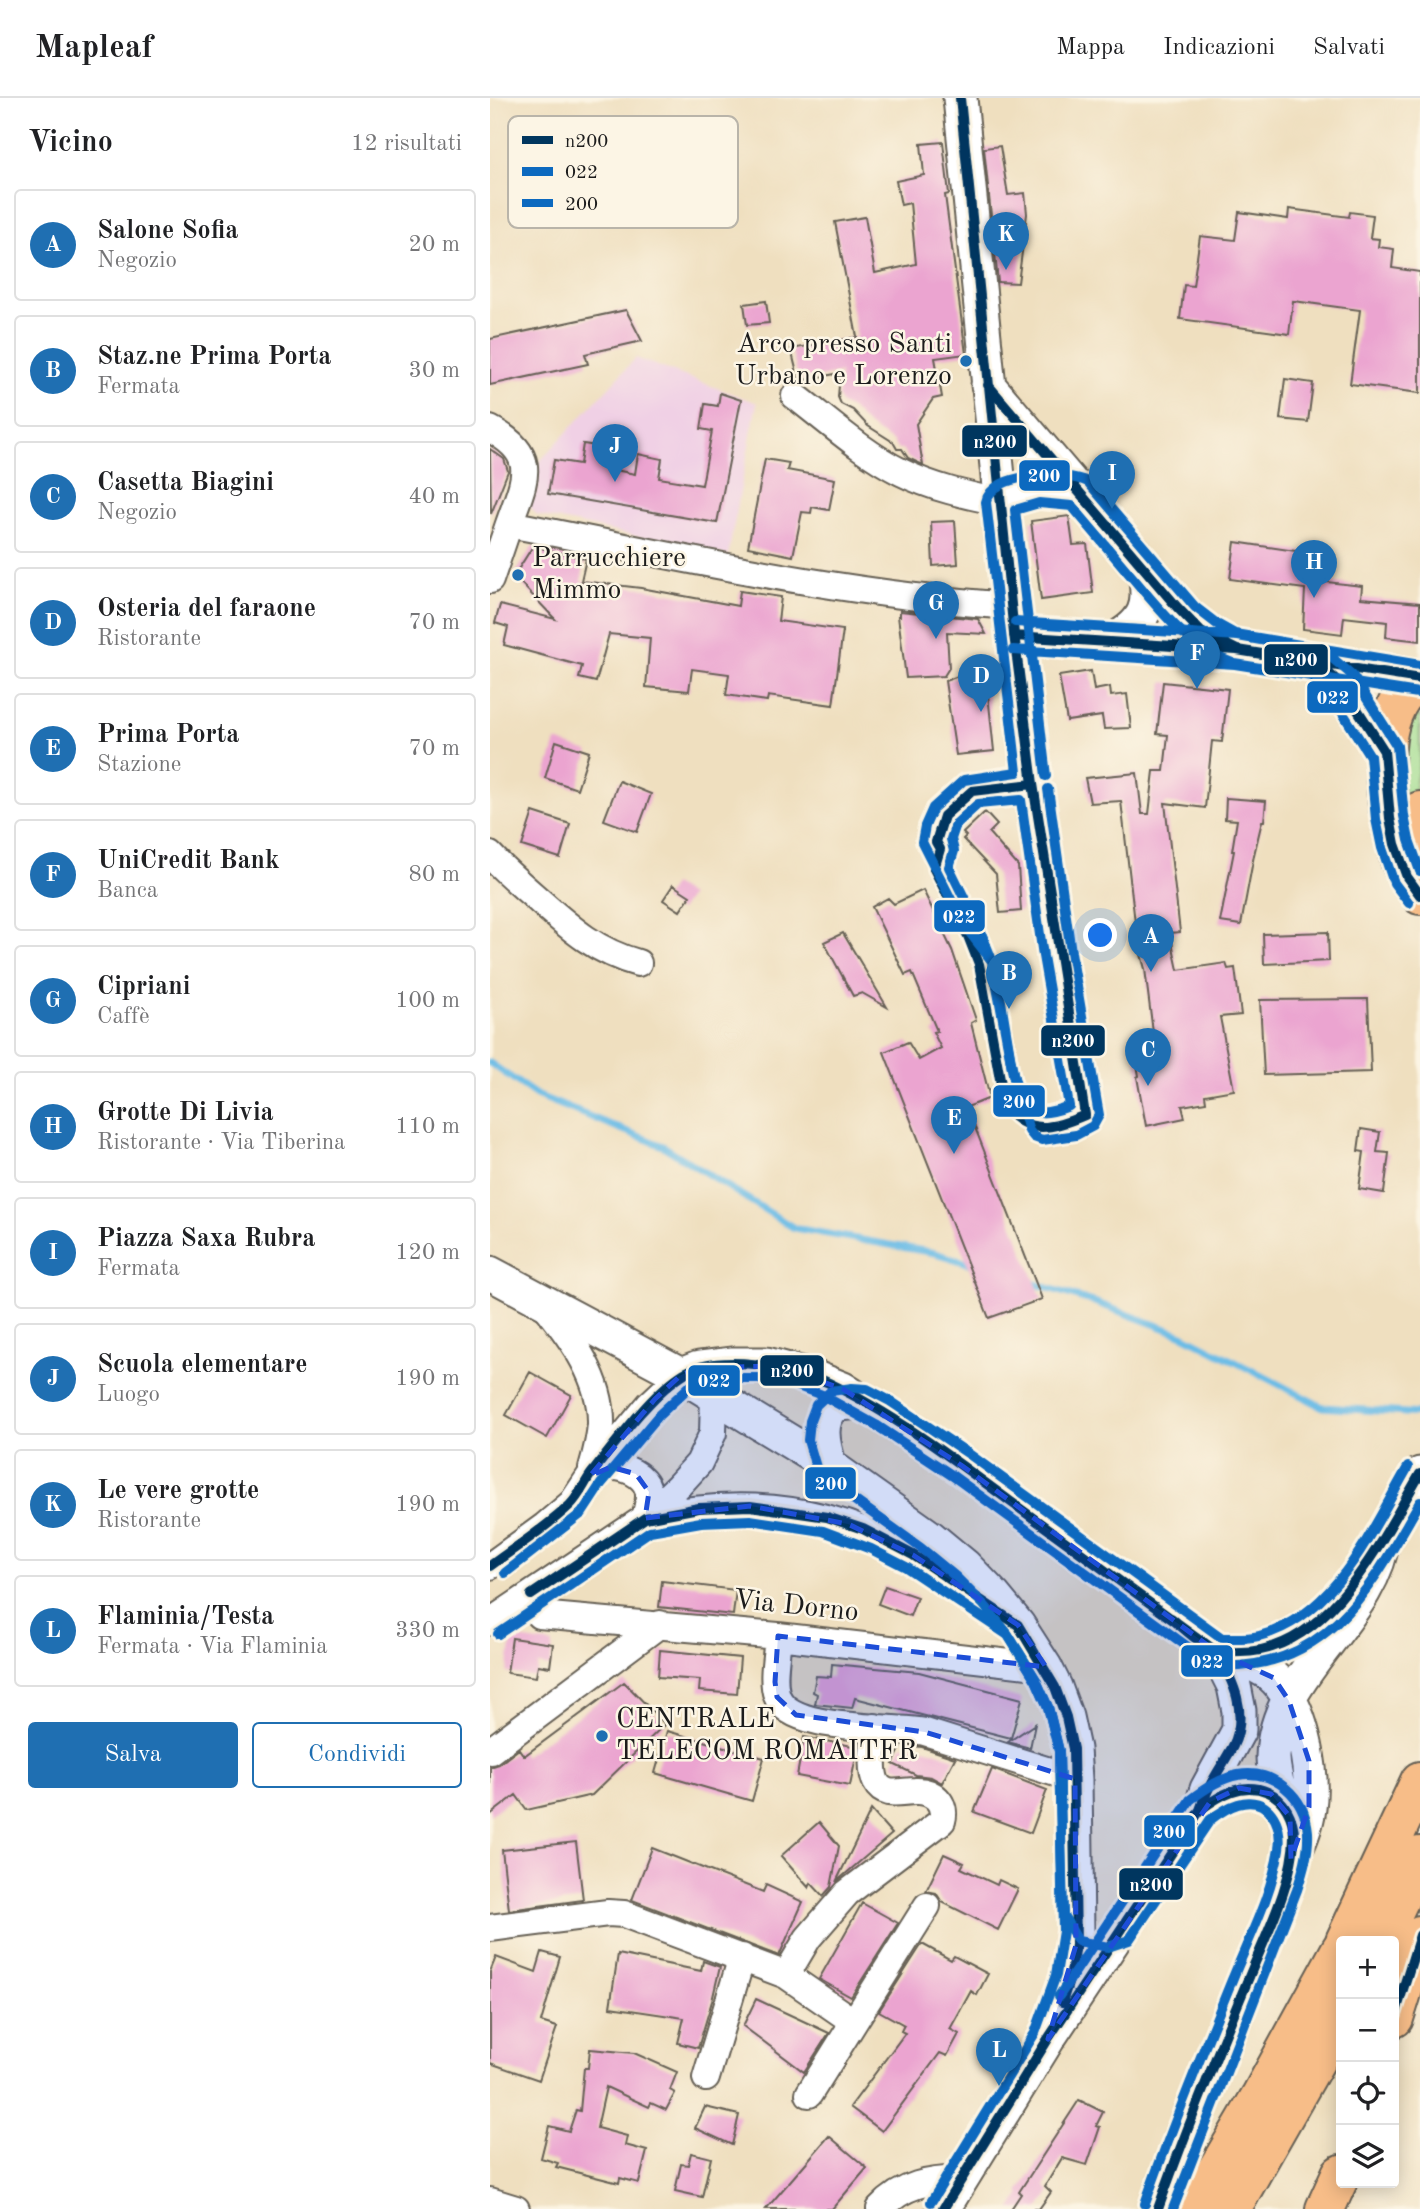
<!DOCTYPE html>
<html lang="it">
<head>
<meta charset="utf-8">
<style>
	body { margin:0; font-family:"Old Standard TT",serif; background:#f2f2f2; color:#202124 }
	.controls { position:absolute; right:21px; bottom:21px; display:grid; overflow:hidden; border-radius:7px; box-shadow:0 4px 18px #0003 }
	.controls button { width:63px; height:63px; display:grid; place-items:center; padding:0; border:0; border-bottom:2px solid #e0e0e0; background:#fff; color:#202124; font:35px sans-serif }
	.you { position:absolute; left:611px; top:838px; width:24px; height:24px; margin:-18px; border:5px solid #fff; border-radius:50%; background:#1a73e8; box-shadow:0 0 0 10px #1a73e833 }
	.badge { display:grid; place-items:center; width:46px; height:46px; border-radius:50%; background:#1f6fb2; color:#fff; font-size:23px; font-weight:700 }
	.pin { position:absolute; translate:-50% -58px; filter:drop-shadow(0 2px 4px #0008) }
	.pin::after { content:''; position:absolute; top:37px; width:24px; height:21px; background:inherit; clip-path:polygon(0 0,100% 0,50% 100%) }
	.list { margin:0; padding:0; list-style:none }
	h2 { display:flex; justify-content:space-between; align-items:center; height:91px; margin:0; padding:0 28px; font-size:30px }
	h2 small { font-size:23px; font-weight:400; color:#757577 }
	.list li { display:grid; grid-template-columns:46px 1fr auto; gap:21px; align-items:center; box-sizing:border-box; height:112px; margin:0 14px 14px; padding:0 14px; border:2px solid #e0e0e0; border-radius:7px }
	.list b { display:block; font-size:26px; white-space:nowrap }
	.list p { margin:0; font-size:23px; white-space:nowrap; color:#757577 }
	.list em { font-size:23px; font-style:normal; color:#757577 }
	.actions { display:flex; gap:14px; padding:21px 28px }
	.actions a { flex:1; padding:16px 0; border:2px solid #1f6fb2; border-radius:7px; text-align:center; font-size:24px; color:#1f6fb2 }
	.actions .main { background:#1f6fb2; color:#fff }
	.icon { flex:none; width:38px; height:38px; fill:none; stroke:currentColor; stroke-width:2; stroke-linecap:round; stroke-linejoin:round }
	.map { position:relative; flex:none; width:930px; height:2111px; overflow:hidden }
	header { display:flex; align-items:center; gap:42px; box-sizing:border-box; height:98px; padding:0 35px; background:#fff; border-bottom:2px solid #e0e0e0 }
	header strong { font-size:33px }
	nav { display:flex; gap:38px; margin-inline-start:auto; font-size:24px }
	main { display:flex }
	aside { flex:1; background:#fff }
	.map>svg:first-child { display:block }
	.built { fill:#f0d0e5 }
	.green { fill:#a2dd90; stroke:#5f7c56; stroke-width:2 }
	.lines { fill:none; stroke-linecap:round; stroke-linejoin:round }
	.stream { stroke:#6bbce6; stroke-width:7 }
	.building { fill:#eba4d0 }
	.minor-casing { stroke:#666055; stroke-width:30 }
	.tertiary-casing { stroke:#666055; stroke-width:37 }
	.trunk-casing { stroke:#666055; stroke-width:42 }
	.minor { stroke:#fff; stroke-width:26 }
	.tertiary { stroke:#fff; stroke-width:33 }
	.trunk { stroke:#f7bd88; stroke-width:38 }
	.bus-1-casing { stroke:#fcf5e5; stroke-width:16 }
	.bus-2-casing { stroke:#fcf5e5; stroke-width:16 }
	.bus-3-casing { stroke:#fcf5e5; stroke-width:16 }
	.bus-1 { stroke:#00365f; stroke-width:10 }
	.bus-2 { stroke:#0c69bf; stroke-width:10 }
	.bus-3 { stroke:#0c69bf; stroke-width:10 }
	.marked { fill:#1d4ed8; fill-opacity:0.2; stroke:#1d4ed8; stroke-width:5; stroke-dasharray:14 9; stroke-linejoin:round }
	.poi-dot { fill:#1f6fb2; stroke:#fcf5e5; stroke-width:2.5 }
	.labels { text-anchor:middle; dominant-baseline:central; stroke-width:5; stroke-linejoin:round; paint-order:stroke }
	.poi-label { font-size:28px; fill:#1c1c1c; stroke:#fcf5e5; text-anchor:start }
	.street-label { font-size:28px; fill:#1c1c1c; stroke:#fcf5e5 }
	.key { fill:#fcf5e5; stroke:#b9b4a9; stroke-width:2 }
	.key-label { font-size:19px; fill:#1c1c1c }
	.line-badge { stroke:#fcf5e5; stroke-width:2.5 }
	.badge-label { font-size:19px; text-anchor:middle; font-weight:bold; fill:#fff }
</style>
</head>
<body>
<header>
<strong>Mapleaf</strong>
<nav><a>Mappa</a><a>Indicazioni</a><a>Salvati</a></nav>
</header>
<main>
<aside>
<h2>Vicino<small>12 risultati</small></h2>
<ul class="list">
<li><span class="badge">A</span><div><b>Salone Sofia</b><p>Negozio</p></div><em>20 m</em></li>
<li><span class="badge">B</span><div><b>Staz.ne Prima Porta</b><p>Fermata</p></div><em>30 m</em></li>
<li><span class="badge">C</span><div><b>Casetta Biagini</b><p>Negozio</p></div><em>40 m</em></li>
<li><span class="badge">D</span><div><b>Osteria del faraone</b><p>Ristorante</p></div><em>70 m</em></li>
<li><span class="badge">E</span><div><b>Prima Porta</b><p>Stazione</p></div><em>70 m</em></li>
<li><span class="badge">F</span><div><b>UniCredit Bank</b><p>Banca</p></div><em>80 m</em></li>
<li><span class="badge">G</span><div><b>Cipriani</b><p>Caffè</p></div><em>100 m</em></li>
<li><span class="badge">H</span><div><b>Grotte Di Livia</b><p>Ristorante · Via Tiberina</p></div><em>110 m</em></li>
<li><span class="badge">I</span><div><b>Piazza Saxa Rubra</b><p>Fermata</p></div><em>120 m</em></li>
<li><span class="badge">J</span><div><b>Scuola elementare</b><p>Luogo</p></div><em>190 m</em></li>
<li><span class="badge">K</span><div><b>Le vere grotte</b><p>Ristorante</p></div><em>190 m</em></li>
<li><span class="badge">L</span><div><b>Flaminia/Testa</b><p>Fermata · Via Flaminia</p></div><em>330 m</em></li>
</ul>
<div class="actions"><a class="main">Salva</a><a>Condividi</a></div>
</aside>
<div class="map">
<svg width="930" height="2111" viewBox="0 0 930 2111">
	<rect width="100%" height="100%" fill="#fcf5e5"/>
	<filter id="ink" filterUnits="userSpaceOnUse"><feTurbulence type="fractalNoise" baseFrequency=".0143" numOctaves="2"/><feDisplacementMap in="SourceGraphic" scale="14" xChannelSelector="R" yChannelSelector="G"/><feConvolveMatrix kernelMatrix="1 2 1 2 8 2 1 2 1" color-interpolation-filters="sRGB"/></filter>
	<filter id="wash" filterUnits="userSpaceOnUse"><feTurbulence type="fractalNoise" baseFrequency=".00686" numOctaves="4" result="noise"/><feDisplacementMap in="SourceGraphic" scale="28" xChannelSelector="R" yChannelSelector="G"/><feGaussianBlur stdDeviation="1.57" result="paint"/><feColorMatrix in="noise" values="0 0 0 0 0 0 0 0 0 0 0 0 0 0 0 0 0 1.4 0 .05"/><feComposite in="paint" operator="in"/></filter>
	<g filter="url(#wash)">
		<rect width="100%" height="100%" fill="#efdfbf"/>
		<path class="built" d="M146,260L267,305L238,458L47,417L36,404L51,362Z"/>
		<path class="green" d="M923,613L930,619V660L919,727L906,647Z"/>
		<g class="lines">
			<path class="stream" d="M0,965L46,997L173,1048L304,1130L445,1155L484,1167
				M539,1184L607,1205L693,1237L833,1309L930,1316"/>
		</g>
		<g id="blocks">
			<path class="building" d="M453,44L459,96L455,97L476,256L445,260L452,299L443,301L426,326L433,367L418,360L412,351H407L403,344L378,328L363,312L351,306L348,299L350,275L309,283L301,251L367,239L345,124L375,119L385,175L426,166L420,105L411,107L406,83L434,77L431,46Z
				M510,48L518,97L535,95L537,116L528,185L508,184L494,50Z
				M799,111L859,119L860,114L883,117L880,140L889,141L888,149L904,151L902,170L930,174V295L860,286L870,212L803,203L799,236L690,221L694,187L703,188L710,138L745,142L749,114L798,121Z
				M276,203L279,225L257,227L254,206Z
				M136,212L152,243L95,256L98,266L0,287V241Z
				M795,281L823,285L818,324L790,321Z
				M230,295L251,302L227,425L58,396L64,362L90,366L93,346L113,349L110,369L145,376L148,356L172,361L169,380L212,387L222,333L211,331L215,306L228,308Z
				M0,351L14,361L18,373L1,416Z
				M275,361L299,365L297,372L345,381L339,412L322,409L321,415L312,414L303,458L258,449Z
				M579,418L583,447L597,446L603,495L551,502L541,423Z
				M465,423L468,466L443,468L441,424Z
				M745,444L833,457L830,479L837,480L836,484L872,488L871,500L930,505V543L896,539L897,524L854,519L852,536L813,531L815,491L740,481Z
				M43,448L96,461L91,483L151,490L248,508L250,493L291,499L288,523L353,532L343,607L278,598L277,603L236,597L239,576L202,571L199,593L156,589L160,540L119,536L106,584L89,580L92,568L14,547L18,529L5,525L10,507L65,521L24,478Z
				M410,513L488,521L496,536L457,534L459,570L454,578L416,580L408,518H410Z
				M495,568L504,653L466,657L455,583Z
				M601,573L604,592L620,589L621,598L637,596L641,630L614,631L612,618L577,623L569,578Z
				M673,584L738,591L732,644L722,643L715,710L675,705L690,834L680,835L688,872L736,865L738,871L745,870L751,917L730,919L744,992L715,997L716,1004L692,1008L695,1020L656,1028L647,979L649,978L646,961L666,958L655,871L647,842L631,703L600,705L595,680L647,675L652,716H659L664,673H674L678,637L667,636Z
				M66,643L99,654L87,691L55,680Z
				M129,683L161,696L147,734L114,722Z
				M736,700L776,703L774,723H772L764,757L751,827L730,824L744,753H742L747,722L735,721Z
				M43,714L80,726L70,760L32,748Z
				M495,714L507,727L499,735L528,768L531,813L510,815L506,776L473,741L476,738L473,735Z
				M183,787L200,798L190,813L173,802Z
				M433,792L462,852L486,922L481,925L500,1000L477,1009L552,1201L499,1220L394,954L418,944L429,962L451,950L443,934L447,933L422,874L415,877L382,809L398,800L404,806Z
				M838,834L839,863L774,866L773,836Z
				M353,835L397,909L372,895L363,898L334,844Z
				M878,901L881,974L774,977L770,902Z
				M871,1031L890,1034L887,1054L899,1055L894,1095L869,1091L874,1054L868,1053Z
				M40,1274L81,1297L57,1340L16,1317Z
				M172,1483L246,1492L243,1517L169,1509Z
				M395,1488L427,1499L420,1518L388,1506Z
				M22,1540L63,1546L60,1569L48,1567L46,1579L17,1575Z
				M170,1552L250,1560L247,1596L209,1593L210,1582L168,1579Z
				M342,1566L429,1574L532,1601L521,1640L365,1600L362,1610L325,1606L327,1596L323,1594L326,1578L341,1579Z
				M134,1584L175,1626L102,1697L37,1712L26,1697L0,1717V1669L9,1666L29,1651L34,1658Z
				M545,1626L540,1650L518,1644Z
				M177,1633L274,1660L262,1703L165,1675Z
				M314,1639L368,1649L360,1688L307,1678Z
				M412,1647L432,1649L465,1660L452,1685L441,1679L426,1677L403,1666Z
				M502,1671L557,1692L541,1735L484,1714Z
				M381,1712L402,1736L346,1784Z
				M329,1724L349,1748L341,1789L333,1798L321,1785L319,1790L291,1758Z
				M86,1744L93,1802L19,1812L12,1752Z
				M162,1750L273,1794L276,1787L313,1804L289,1858L142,1802Z
				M454,1756L474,1765L471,1770L507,1787L509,1782L528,1791L508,1832L452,1804L446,1795L436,1793Z
				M372,1805L408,1825L361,1899L329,1881Z
				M432,1846L461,1862L464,1858L498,1876L487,1897L481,1893L460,1931L469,1936L457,1958L450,1955L392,2033L360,2009L415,1935L411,1933L414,1927L389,1913Z
				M52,1854L70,1859L51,1924L67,1929L49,1982L0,1965V1874L6,1859L46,1874Z
				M128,1856L211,1873L213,1863L230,1869L222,1903L208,1950L188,1945L194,1920L120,1909Z
				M266,1901L339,1935L314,1974L253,1928Z
				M100,1951L144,1955L187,1974L180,1992L185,1995L176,2012L161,2005L159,2009L116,1989L107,2030L137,2038L135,2047L157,2053L149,2085L130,2080L129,2085L66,2069L68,2065L51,2060L59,2028L79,2033L86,2012L90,2013L94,1970H98Z
				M589,2002L613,2014L606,2028L610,2029L597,2067L572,2060L555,2088L561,2094L549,2111H521L531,2096L529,2094Z
				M215,2009L249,2017L242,2047L205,2030Z
				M339,2038L377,2070L342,2111H276Z
				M201,2055L221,2060L212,2099L185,2093L191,2066L198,2067Z"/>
		</g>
	</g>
	<g filter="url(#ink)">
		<use href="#blocks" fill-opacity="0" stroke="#666055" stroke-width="2"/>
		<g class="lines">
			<g class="minor-casing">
				<path id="minor" d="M305,298C339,324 373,355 411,374C443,390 476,397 510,404C539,386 557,391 589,395
					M0,331C51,358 34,382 19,426C185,458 352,497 522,508
					M0,482L19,426
					M524,538L567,856L595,1017
					M0,757C14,772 29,785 44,798C78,828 104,853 148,865
					M55,1207C82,1241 112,1281 111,1326C110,1341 106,1356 102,1370
					M100,1378C106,1375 113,1369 121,1369C135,1368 154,1377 158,1391C161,1400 157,1411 155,1420
					M155,1420C243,1401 330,1405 410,1450C443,1468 473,1491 504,1512
					M0,1468L55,1428L82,1405L100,1378L159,1307L191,1277
					M49,1517L288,1538L555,1569
					M0,1524L155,1420L188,1388L209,1365L223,1335L224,1297
					M288,1538C287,1556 281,1581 287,1598C300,1635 402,1627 435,1634L585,1681
					M0,1653L170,1526
					M0,1830L118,1815L134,1816L296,1877L364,1924L319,1996
					M296,1877L318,1840L357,1795L452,1723C457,1705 443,1692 425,1693C411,1693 394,1700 386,1684C379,1669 385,1645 385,1629
					M364,1924L437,1808
					M216,1980L252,1859
					M0,2103L26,2111
					M390,2111C413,2086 439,2082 472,2081"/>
			</g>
			<g class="tertiary-casing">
				<path id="tertiary" d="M470,0L524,538L747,552
					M498,287L687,509L711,534L747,552L927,581
					M620,544C656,525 663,508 653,469
					M0,1175L191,1277L340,1368L440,1439L475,1468L504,1498L528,1527L555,1569L565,1589L576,1619L583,1651L585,1681L587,1834L584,1860L573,1900
					M191,1277L209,1270L241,1266H276L321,1278L353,1291L471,1367L727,1554L744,1588L749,1613V1632L717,1691L710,1712L558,1941L453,2111
					M340,1368C333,1347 326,1320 347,1306L373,1304
					M883,1453L930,1376
					M736,1554C789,1554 822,1536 856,1495
					M793,1706C789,1691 783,1675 783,1659C785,1572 884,1523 894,1436
					M710,1712C740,1689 776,1675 799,1716
					M668,2111C706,1999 760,1893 795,1780C803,1756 816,1734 819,1710C824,1674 813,1617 791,1588C776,1567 750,1562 727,1554"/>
			</g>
			<g class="trunk-casing">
				<path id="trunk" d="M827,565L851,586L894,653
					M930,585L927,581C917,591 908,602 903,616C887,655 898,742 917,779C921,785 926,791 930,797
					M918,776L926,747L930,713
					M855,1843L930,1683
					M890,1843L930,1758
					M904,1920L930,1837
					M704,2111L770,1999L851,1851
					M741,2111L851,1918
					M835,2111L851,2076"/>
			</g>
			<use href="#minor" class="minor"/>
			<use href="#tertiary" class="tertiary"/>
			<use href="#trunk" class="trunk"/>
			<g class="bus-1-casing">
				<path id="bus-1" d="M470,0L524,536L543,686
					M498,287L687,509L711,534L747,552L930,581
					M524,538L747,552L827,565L851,586L894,653L900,720L905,746L917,779L930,797
					M543,686L595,1017C565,1030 537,1039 515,1008L489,866L478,838L444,771L450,751L446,744L454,718L482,693Z
					M0,1468C27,1448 56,1430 80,1407C89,1398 94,1386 101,1376C125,1346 159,1299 190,1278C224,1254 304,1268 339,1285C404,1316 463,1361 521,1404C590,1454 658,1504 727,1554C743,1583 759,1615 743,1648C730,1672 719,1684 710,1712L558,1941L453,2111
					M41,1497L155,1420L209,1410L260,1408L337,1419L373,1431L423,1457L528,1527L565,1589L576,1619L583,1651L586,1847L580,1880L572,1904
					M681,1520C695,1531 708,1545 724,1552C732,1556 742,1554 751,1554C839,1554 892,1441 930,1376
					M904,1920L930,1837
					M668,2111C696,2032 727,1956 759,1879C776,1837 804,1783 804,1738C804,1720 794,1701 778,1694C752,1683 730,1697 710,1712"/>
			</g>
			<g class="bus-2-casing">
				<path id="bus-2" d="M523,552L745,566L821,578L840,595L880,658L886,721L892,750L904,785L919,805
					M527,674L474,682L443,710L435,728L432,744L474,827L505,867L523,976L539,1033L544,1039L552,1042L586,1037L603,1028L609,1017L581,854L558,691
					M556,678L525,412L549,405L582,408C602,432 622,455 642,479C672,514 699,551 745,566L928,595
					M15,1475L92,1415L111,1386L169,1317L199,1289L212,1284L242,1280H274L303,1286L332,1297L386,1327L463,1378L724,1568C837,1575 881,1489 930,1404
					M8,1536L160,1433L211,1424L260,1422L333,1433L381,1451L416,1469L518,1537L546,1582L558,1609L569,1653L573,1817L588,1843L618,1849L639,1842L720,1722C729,1715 738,1709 748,1706C778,1697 793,1725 789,1751C782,1796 759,1840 742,1882C712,1956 681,2030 655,2106"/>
			</g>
			<g class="bus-3-casing">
				<path id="bus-3" d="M525,524L748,538L834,553L862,577L907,648L914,718L919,742L930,773
					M527,674L496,404C502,373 575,373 598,384L705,509L727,526L745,536L930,567
					M531,702L553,858L579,1008C561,1015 541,1020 528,1002L502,862L490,832L459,769L464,753L461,741L466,726L488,706Z
					M569,1898L700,1702C714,1691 730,1680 748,1677C784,1671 815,1698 818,1734C819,1754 813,1773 807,1792L683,2111
					M441,2104L545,1935L566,1877L573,1833L569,1653L558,1609L546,1582L517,1535L494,1507L465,1478L431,1450L328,1376L318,1342L320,1323L326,1307L341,1293L362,1290L377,1291L400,1303L479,1356L732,1540C744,1540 757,1541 769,1538C845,1519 882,1431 918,1369"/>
			</g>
			<use href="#bus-1" class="bus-1"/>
			<use href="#bus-2" class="bus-2"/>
			<use href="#bus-3" class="bus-3"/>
		</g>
	</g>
	<path class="marked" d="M287,1268L353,1291L471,1367L727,1554L784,1580L799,1603L819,1663V1709L801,1761L800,1719L781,1696L749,1690L720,1704L558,1941L586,1847L585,1681L435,1634L306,1617L287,1599L285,1584L288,1538L556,1569L528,1527L423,1457L358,1426L260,1408L155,1420L159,1394L146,1376L121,1369L100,1378L165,1301L191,1277L209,1270Z"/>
	<g class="poi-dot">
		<circle cx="476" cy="263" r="7"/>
		<circle cx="28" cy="477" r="7"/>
		<circle cx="112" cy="1638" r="7"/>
	</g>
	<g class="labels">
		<g class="poi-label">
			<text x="462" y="247" text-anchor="end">Arco presso Santi<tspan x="462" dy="32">Urbano e Lorenzo</tspan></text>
			<text x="42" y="461">Parrucchiere<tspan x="42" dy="32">Mimmo</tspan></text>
			<text x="126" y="1622">CENTRALE<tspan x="126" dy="32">TELECOM ROMAITFR</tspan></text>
		</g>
		<g class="street-label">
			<text transform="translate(306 1509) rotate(6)">Via Dorno</text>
		</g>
	</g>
	<rect x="18" y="18" width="230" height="112" rx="10" class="key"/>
	<rect x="32" y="38" width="31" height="8" fill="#00365f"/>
	<rect x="32" y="69" width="31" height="9" fill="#0c69bf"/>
	<rect x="32" y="101" width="31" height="8" fill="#0c69bf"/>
	<g class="key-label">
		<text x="75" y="49">n200</text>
		<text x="75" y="80">022</text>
		<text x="75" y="112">200</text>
	</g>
	<g class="line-badge">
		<rect x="471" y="326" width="67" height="34" rx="7" fill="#00365f"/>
		<rect x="528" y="361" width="53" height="33" rx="7" fill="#0c69bf"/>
		<rect x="773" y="545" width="66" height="33" rx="7" fill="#00365f"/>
		<rect x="816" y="582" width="53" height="34" rx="7" fill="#0c69bf"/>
		<rect x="443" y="801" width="53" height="34" rx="7" fill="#0c69bf"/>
		<rect x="550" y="926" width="66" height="33" rx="7" fill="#00365f"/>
		<rect x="502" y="986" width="54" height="34" rx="7" fill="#0c69bf"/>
		<rect x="269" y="1256" width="66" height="33" rx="7" fill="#00365f"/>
		<rect x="197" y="1266" width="54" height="33" rx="7" fill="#0c69bf"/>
		<rect x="314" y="1368" width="53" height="34" rx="7" fill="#0c69bf"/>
		<rect x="690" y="1546" width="54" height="34" rx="7" fill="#0c69bf"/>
		<rect x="653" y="1716" width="53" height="34" rx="7" fill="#0c69bf"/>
		<rect x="628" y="1769" width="66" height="34" rx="7" fill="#00365f"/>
	</g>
	<g class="badge-label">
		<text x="505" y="350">n200</text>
		<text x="554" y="384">200</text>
		<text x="806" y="568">n200</text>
		<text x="843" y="606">022</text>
		<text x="469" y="825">022</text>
		<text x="583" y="949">n200</text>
		<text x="529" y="1010">200</text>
		<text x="302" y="1279">n200</text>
		<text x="224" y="1289">022</text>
		<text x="341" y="1392">200</text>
		<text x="717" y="1570">022</text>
		<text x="679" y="1740">200</text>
		<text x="661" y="1793">n200</text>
	</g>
</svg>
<div class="controls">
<button>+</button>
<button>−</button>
<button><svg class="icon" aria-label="locate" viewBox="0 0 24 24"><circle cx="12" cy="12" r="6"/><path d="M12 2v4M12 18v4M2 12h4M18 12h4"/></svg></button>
<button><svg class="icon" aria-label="layers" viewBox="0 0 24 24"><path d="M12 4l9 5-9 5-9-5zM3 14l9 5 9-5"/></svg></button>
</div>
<div class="you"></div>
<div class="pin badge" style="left:661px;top:874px">A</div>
<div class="pin badge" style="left:519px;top:911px">B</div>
<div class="pin badge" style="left:658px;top:988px">C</div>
<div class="pin badge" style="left:491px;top:614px">D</div>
<div class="pin badge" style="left:464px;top:1056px">E</div>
<div class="pin badge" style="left:707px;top:591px">F</div>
<div class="pin badge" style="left:446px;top:541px">G</div>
<div class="pin badge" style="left:824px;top:500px">H</div>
<div class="pin badge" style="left:622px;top:411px">I</div>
<div class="pin badge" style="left:125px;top:384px">J</div>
<div class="pin badge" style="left:516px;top:172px">K</div>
<div class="pin badge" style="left:509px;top:1988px">L</div>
</div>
</main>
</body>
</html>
